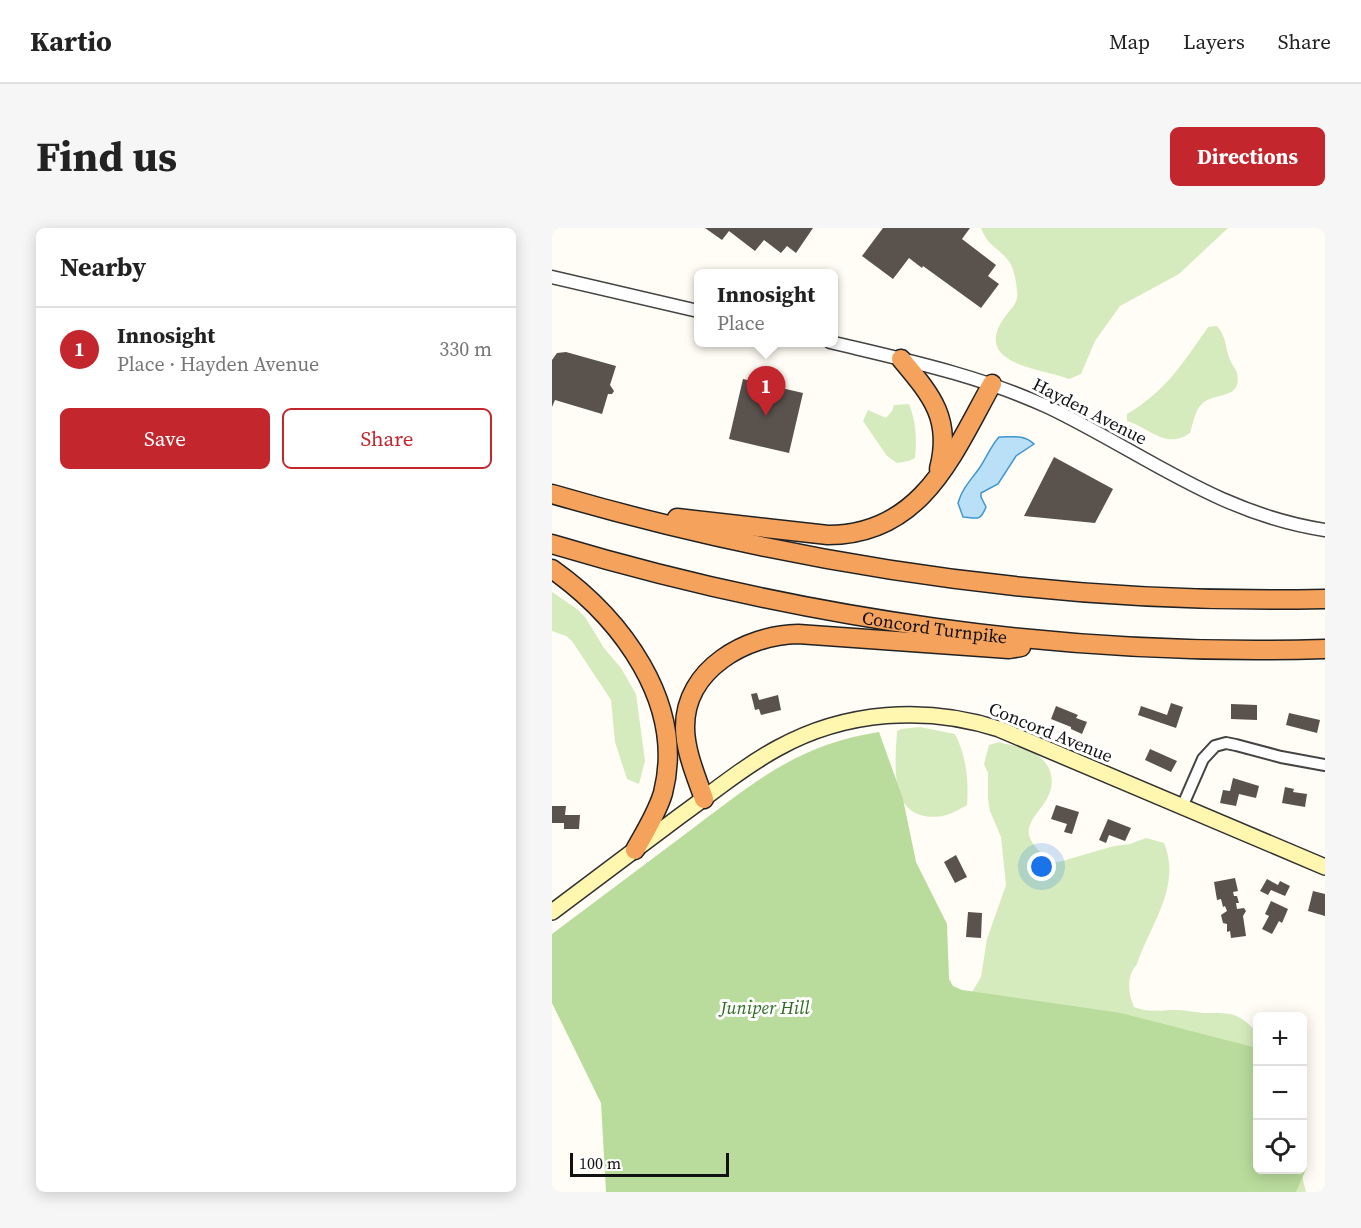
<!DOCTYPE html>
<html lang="en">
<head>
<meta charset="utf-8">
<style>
	body { margin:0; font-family:"Source Serif 4",serif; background:#f6f6f6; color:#222 }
	.controls { position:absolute; right:18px; bottom:18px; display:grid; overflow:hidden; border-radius:9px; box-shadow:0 3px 15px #0003 }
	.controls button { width:54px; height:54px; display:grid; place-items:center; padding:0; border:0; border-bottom:2px solid #e0e0e0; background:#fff; color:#222; font:30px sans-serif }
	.scale { position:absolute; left:18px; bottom:15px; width:159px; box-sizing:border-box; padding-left:6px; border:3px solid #111; border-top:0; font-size:16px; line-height:21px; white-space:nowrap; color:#111; -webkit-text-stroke:4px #fff; paint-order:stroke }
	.you { position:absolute; left:490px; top:639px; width:21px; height:21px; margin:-15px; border:4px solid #fff; border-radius:50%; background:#1a73e8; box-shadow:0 0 0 9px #1a73e833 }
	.badge { display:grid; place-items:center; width:39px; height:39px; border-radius:50%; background:#c4262e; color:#fff; font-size:20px; font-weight:700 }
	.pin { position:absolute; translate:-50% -50px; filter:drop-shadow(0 2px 3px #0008) }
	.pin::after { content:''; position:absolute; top:32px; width:21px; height:18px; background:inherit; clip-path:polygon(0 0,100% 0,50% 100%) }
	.popup { position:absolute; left:142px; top:41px; width:144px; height:78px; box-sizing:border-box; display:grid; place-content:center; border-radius:9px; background:#fff; filter:drop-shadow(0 2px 4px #0005); font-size:20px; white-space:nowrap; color:#767676 }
	.popup b { font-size:22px; color:#222 }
	.popup::after { content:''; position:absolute; left:50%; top:100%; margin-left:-12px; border:12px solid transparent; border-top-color:#fff }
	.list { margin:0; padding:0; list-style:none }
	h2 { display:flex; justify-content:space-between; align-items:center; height:78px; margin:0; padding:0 24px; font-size:26px }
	h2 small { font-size:20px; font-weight:400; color:#767676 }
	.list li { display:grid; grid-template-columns:39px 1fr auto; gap:18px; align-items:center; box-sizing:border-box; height:84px; padding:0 24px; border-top:2px solid #e0e0e0 }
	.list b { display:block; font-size:22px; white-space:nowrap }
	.list p { margin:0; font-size:20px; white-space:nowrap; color:#767676 }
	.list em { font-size:20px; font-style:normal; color:#767676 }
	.actions { display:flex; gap:12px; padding:18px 24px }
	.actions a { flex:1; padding:14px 0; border:2px solid #c4262e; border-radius:9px; text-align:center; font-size:21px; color:#c4262e }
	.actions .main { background:#c4262e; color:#fff }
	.icon { flex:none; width:33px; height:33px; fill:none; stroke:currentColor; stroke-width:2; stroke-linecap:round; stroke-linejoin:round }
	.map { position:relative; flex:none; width:773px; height:964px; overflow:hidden; border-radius:9px }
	header { display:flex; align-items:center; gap:36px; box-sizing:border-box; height:84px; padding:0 30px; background:#fff; border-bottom:2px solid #e0e0e0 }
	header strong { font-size:28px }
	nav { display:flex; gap:33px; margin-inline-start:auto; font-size:21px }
	.intro { display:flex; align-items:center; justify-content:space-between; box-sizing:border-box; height:144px; padding:0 36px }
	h1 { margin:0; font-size:42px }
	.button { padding:15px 27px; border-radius:9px; background:#c4262e; color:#fff; font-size:21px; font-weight:700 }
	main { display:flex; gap:36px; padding:0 36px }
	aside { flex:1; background:#fff; border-radius:9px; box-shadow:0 3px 15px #0003 }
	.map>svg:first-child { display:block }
	.green { fill:#d5ebbd }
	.forest { fill:#b9dc9c }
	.water { fill:#b9e0f7; stroke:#3f96cf; stroke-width:1.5 }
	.building { fill:#5a524d }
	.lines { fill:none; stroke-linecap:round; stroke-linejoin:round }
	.minor-casing { stroke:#444; stroke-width:14 }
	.tertiary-casing { stroke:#444; stroke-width:15 }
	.secondary-casing { stroke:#333; stroke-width:18 }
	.motorway-casing { stroke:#222; stroke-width:21 }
	.minor { stroke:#fff; stroke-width:10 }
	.tertiary { stroke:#fff; stroke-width:12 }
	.secondary { stroke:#fff6b0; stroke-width:15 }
	.motorway { stroke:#f5a25d; stroke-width:18 }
	.labels { text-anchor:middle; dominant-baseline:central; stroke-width:6; stroke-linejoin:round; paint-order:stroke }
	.street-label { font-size:18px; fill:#111; stroke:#fff }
	.park-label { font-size:18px; font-style:italic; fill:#2f6b1f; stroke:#fff }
</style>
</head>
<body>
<header>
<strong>Kartio</strong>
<nav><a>Map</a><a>Layers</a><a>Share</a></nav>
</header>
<div class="intro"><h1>Find us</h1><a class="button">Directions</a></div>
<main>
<aside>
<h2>Nearby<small></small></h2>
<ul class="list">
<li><span class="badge">1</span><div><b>Innosight</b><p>Place · Hayden Avenue</p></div><em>330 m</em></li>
</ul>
<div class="actions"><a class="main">Save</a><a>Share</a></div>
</aside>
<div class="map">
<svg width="773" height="964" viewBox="0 0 773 964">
	<rect width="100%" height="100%" fill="#fffdf5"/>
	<path class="green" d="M429,0H676L627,46L568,78L543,113L529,146L517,151C489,140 420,137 452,90C459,80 467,76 465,62C464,53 462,38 455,31C444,18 436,18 429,0Z
		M665,98C675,110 673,119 678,132C680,137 684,141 685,145C691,172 663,164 651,175C643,181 641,196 638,205C614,222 598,200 575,193V186C614,163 631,135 656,99Z
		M357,176C364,194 365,210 363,230L357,233L345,235L335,228L311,193L316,182L334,190L340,183L342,177Z
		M0,364L25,381L33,389L52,420L69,440L84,466L93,533L87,556L75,551L63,514L59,472L20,413L14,408L0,403Z
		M368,499L403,506C414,527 417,553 415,577C399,586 390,591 372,588C336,581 344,529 345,503L349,501Z
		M447,514C457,518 470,517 479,523C487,527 495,534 498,543C508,573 473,587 477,607C479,617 491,626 497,633L507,634L562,618L578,616L594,610L612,615C630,658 598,697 585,736C574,749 576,764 582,779C596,785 608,782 623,782C632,782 642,784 651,785C679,785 684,783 705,804L706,942H750L751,935V952L754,964H416L420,764L429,749L435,711L454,657L449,609L438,583L436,571V545L432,536L437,517Z"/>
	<path class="forest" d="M327,504L351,571L364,634L395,696L397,751L401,758L410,762L569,785L705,820L706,942H750L751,918L755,939L744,964H54L49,875L0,775V706C44,673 88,640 132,607C198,558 242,517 327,504Z"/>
	<path class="water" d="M447,209C460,209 472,206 482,216L464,228L446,256L429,265V269L434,279C428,294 425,290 411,289L406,275C410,261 418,253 426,242C434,231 438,219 447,209Z"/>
	<path class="building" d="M153,0H261L244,25L235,18L229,25L212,12L203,23L177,3L170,12Z
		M331,0H418L410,11L444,37L436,48L447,56L429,80L371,38L370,40L357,30L341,51L310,28Z
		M14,124L64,138L58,157L62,163L60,166H56L50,186L3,172L0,179V132L5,125Z
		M191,151L251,165L237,225L177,211Z
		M502,229L561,261L543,295L472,288Z
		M205,465L207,472L226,467L229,482L209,487L207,481L203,482L199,466Z
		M619,475L631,479L624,500L586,487L589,478L615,487Z
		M679,476L705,477V492L679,491Z
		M504,478L526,487L524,490L535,494L530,506L519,501V499L499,491Z
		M737,485L768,492L765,505L734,497Z
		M598,521L625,533L619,544L593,532Z
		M681,550L707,558L704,570L687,566L684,578L668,575L671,562L678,563Z
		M733,559L742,561L741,564L755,566L753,579L730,575Z
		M504,577L527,584L520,606L512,604L515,596L499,591Z
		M0,578H14L13,587H28L27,601H12V595H0Z
		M556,591L579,600L573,613L557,607L554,615L547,612Z
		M404,627L415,649L403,655L392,634Z
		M683,650L686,663L681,664L682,668H685L687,675H684L685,681L692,680L694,683L691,688L694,708L679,710L678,703L675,704V696L671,695L669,687L675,683L673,678L671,679L669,671L665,672L662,654Z
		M715,651L726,657L728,653L738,658L733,668L719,662L716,667L708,663Z
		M761,663L773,666V688L756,683Z
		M719,673L736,681L730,695L727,693L720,706L710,701L717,688L713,686Z
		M416,684L430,685L429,710L414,709Z"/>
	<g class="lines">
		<g class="minor-casing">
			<path id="minor" d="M630,579L651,531L663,518L674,515L684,517L729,529L773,537"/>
		</g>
		<g class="tertiary-casing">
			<path id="tertiary" d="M0,49L146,83
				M278,114C353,132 426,147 496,179C590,224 666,286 773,302"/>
		</g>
		<g class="secondary-casing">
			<path id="secondary" d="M0,684C43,652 85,620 128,588C160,565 191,539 226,520C293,483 374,477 447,501L773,639"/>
		</g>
		<g class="motorway-casing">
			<g id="motorway">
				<path d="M349,131C380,168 400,191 387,241"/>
				<path d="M0,266C251,339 511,377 773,371"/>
				<path d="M125,290L276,307C370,307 401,226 440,156"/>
				<path id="s1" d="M0,316C250,391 512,429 773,421"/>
				<path d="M0,341C69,390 134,475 111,565C105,585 93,604 83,622"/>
				<path d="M152,571C144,548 133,523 133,499C133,441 194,407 246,406L457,421L469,419"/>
			</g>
		</g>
		<use href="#minor" class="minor"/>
		<use href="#tertiary" class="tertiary"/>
		<use href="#secondary" class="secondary"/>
		<use href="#motorway" class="motorway"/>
	</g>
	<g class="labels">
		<g class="street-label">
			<text transform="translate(538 183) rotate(27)">Hayden Avenue</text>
			<text stroke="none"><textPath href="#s1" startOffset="392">Concord Turnpike</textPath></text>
			<text transform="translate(499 504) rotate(22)">Concord Avenue</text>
		</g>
		<g class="park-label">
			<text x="213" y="779">Juniper Hill</text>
		</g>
	</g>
</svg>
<div class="controls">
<button>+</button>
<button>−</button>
<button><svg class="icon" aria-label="locate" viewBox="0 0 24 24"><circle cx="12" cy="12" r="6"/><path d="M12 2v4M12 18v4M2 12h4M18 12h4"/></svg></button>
</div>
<div class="scale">100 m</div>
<div class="you"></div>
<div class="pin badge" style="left:214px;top:188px">1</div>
<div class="popup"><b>Innosight</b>Place</div>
</div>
</main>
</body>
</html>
